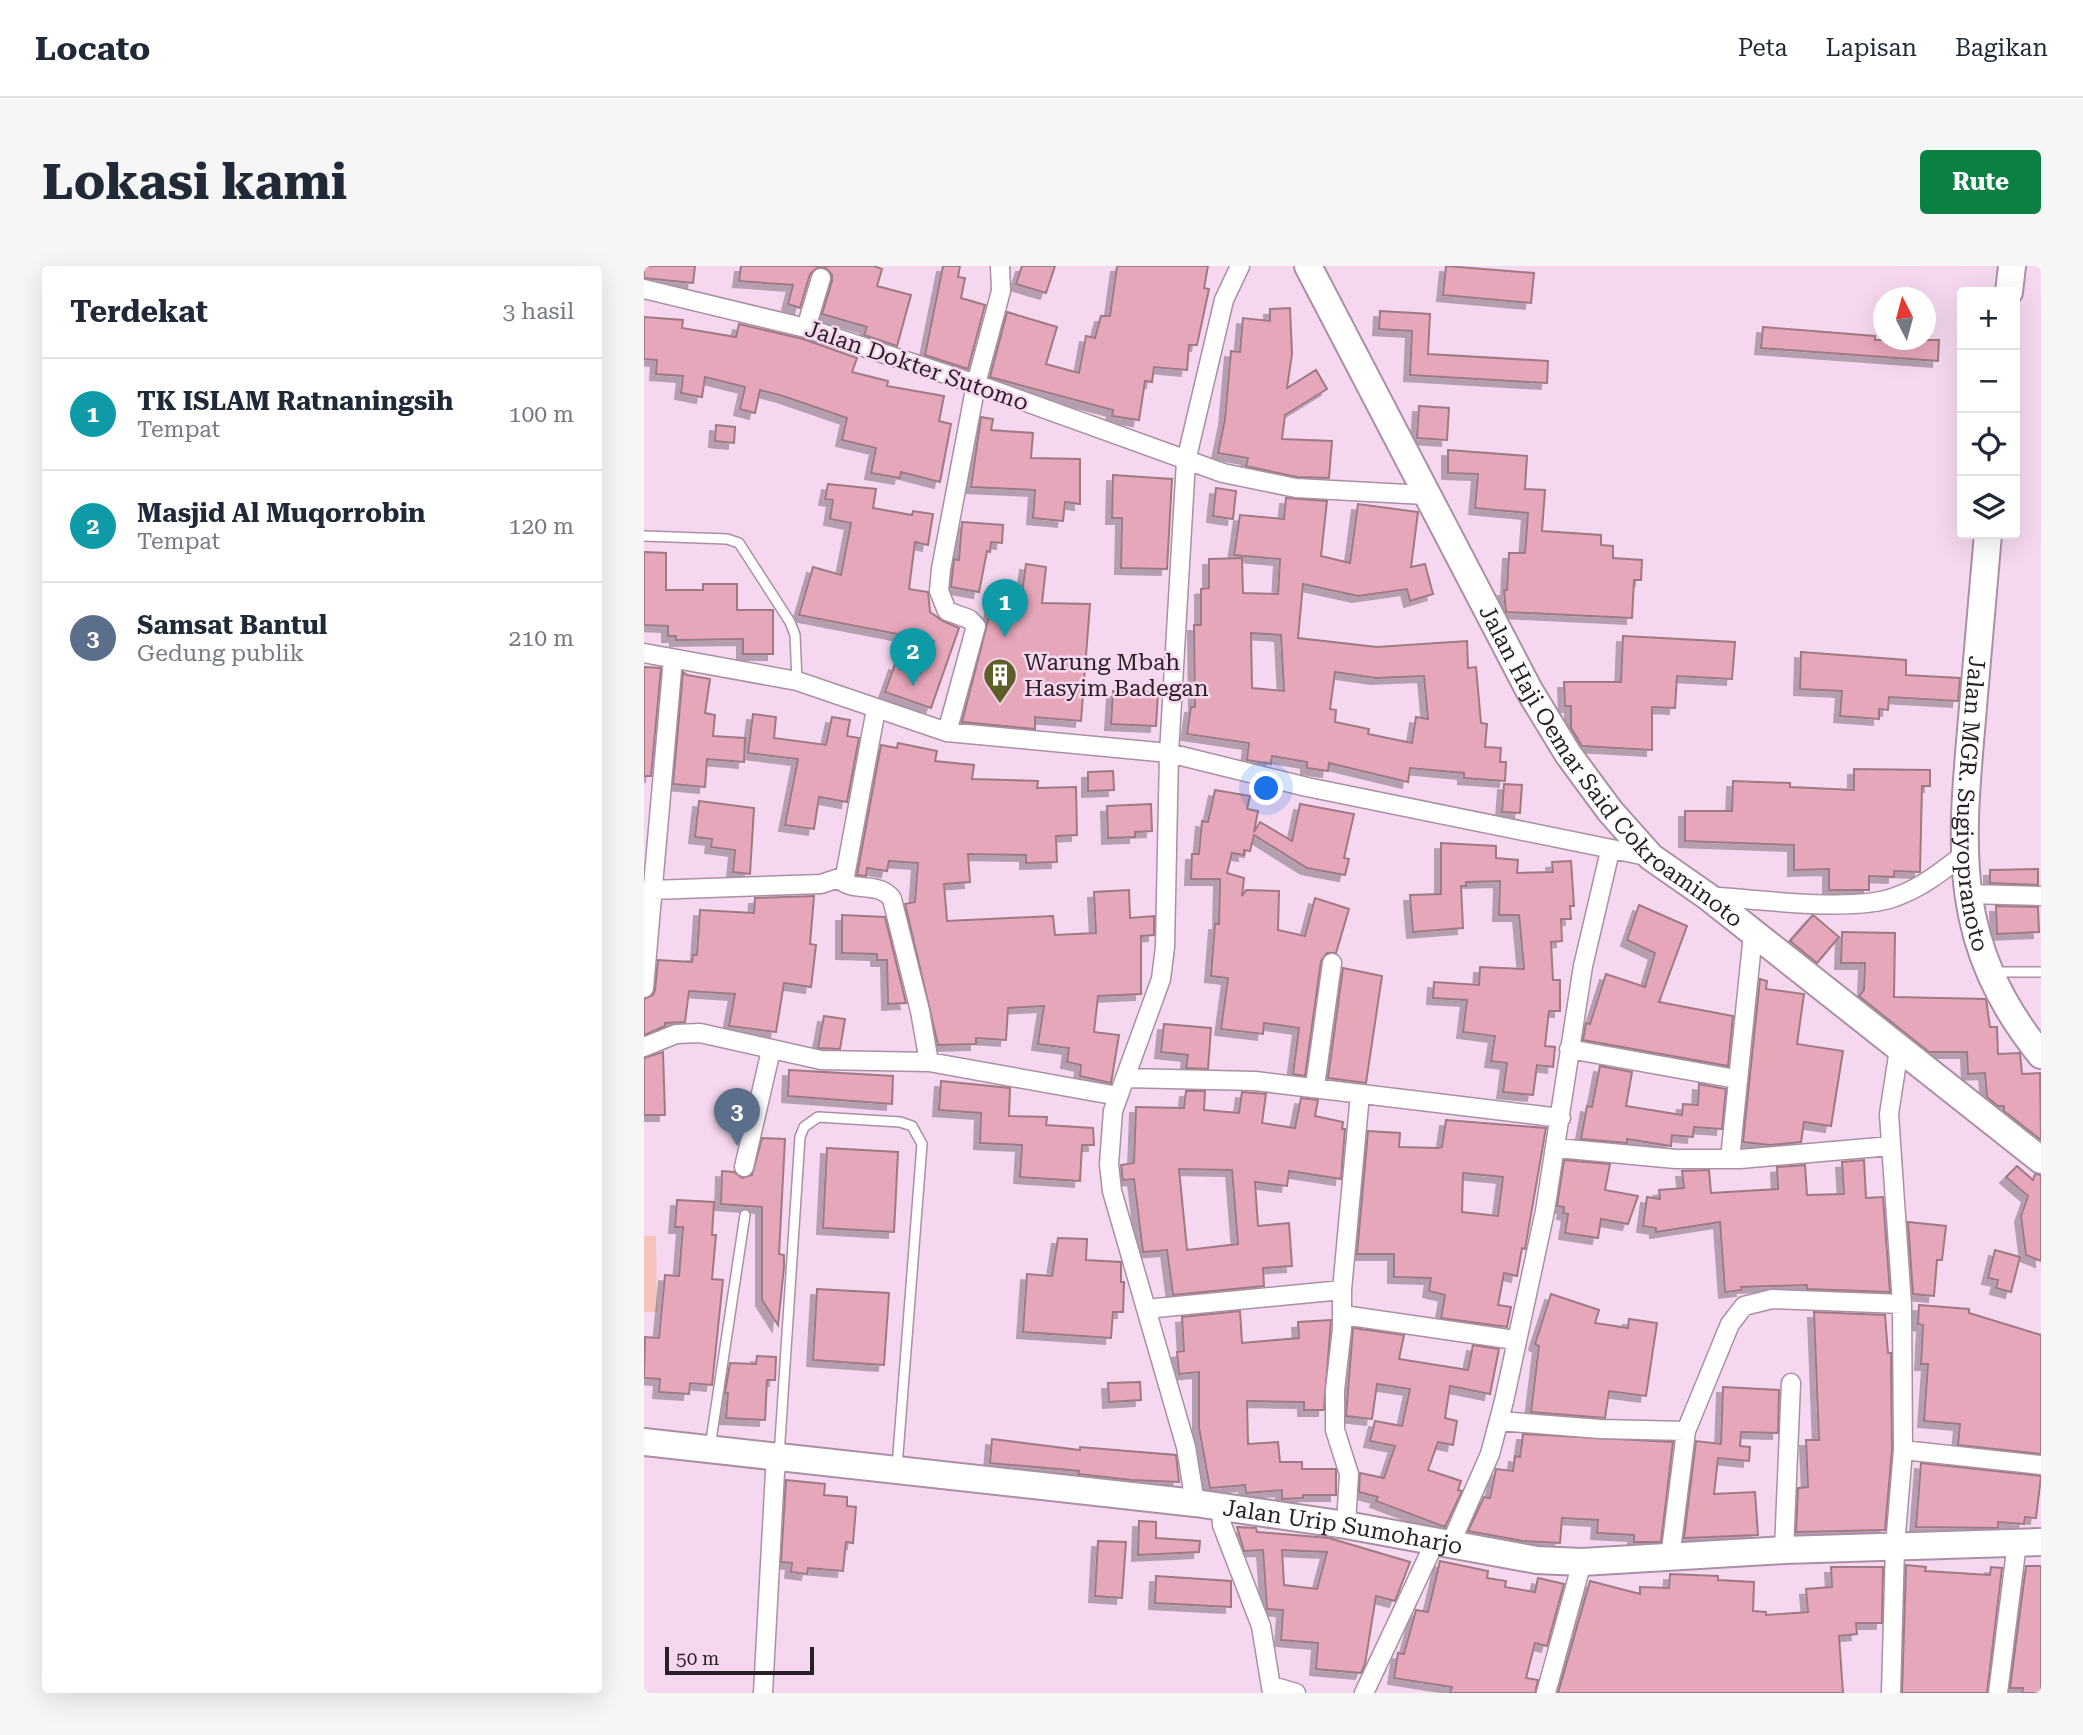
<!DOCTYPE html>
<html lang="id">
<head>
<meta charset="utf-8">
<style>
	body { margin:0; font-family:"Roboto Serif",serif; background:#f6f6f7; color:#1f2937 }
	.controls { position:absolute; right:21px; top:21px; display:grid; overflow:hidden; border-radius:7px; box-shadow:0 7px 28px #0002 }
	.controls button { width:63px; height:63px; display:grid; place-items:center; padding:0; border:0; border-bottom:2px solid #e0e1e3; background:#fff; color:#1f2937; font:35px sans-serif }
	.compass { position:absolute; left:1229px; top:21px; width:63px; height:63px; border-radius:50%; background:#fff; box-shadow:0 7px 28px #0002; rotate:354deg }
	.scale { position:absolute; left:21px; bottom:18px; width:149px; box-sizing:border-box; padding-left:7px; border:4px solid #2a1f28; border-top:0; font-size:19px; line-height:24px; white-space:nowrap; color:#2a1f28; -webkit-text-stroke:5px #f5d8ef; paint-order:stroke }
	.you { position:absolute; left:623px; top:523px; width:24px; height:24px; margin:-18px; border:5px solid #fff; border-radius:50%; background:#1a73e8; box-shadow:0 0 0 10px #1a73e833 }
	.badge { display:grid; place-items:center; width:46px; height:46px; border-radius:50%; background:#0b8043; color:#fff; font-size:23px; font-weight:700 }
	.pin { position:absolute; translate:-50% -58px; filter:drop-shadow(0 2px 4px #0008) }
	.pin::after { content:''; position:absolute; top:37px; width:24px; height:21px; background:inherit; clip-path:polygon(0 0,100% 0,50% 100%) }
	.list { margin:0; padding:0; list-style:none }
	h2 { display:flex; justify-content:space-between; align-items:center; height:91px; margin:0; padding:0 28px; font-size:30px }
	h2 small { font-size:23px; font-weight:400; color:#747a83 }
	.list li { display:grid; grid-template-columns:46px 1fr auto; gap:21px; align-items:center; box-sizing:border-box; height:112px; padding:0 28px; border-top:2px solid #e0e1e3 }
	.list b { display:block; font-size:26px; white-space:nowrap }
	.list p { margin:0; font-size:23px; white-space:nowrap; color:#747a83 }
	.list em { font-size:23px; font-style:normal; color:#747a83 }
	.icon { flex:none; width:38px; height:38px; fill:none; stroke:currentColor; stroke-width:2; stroke-linecap:round; stroke-linejoin:round }
	.map { position:relative; flex:none; width:1397px; height:1427px; overflow:hidden; border-radius:7px }
	header { display:flex; align-items:center; gap:42px; box-sizing:border-box; height:98px; padding:0 35px; background:#fff; border-bottom:2px solid #e0e1e3 }
	header strong { font-size:33px }
	nav { display:flex; gap:38px; margin-inline-start:auto; font-size:24px }
	.intro { display:flex; align-items:center; justify-content:space-between; box-sizing:border-box; height:168px; padding:0 42px }
	h1 { margin:0; font-size:49px }
	.button { padding:18px 32px; border-radius:7px; background:#0b8043; color:#fff; font-size:24px; font-weight:700 }
	main { display:flex; gap:42px; padding:0 42px }
	aside { flex:1; background:#fff; border-radius:7px; box-shadow:0 7px 28px #0002 }
	.map>svg:first-child { display:block }
	.green { fill:#f6c3bc }
	.building { fill:#e7a7ba; stroke:#9d7a84; stroke-width:2; fill-rule:evenodd; filter:url(#shadow) }
	.lines { fill:none; stroke-linecap:round; stroke-linejoin:round }
	.lane-casing { stroke:#aa8fa5; stroke-width:12 }
	.street-casing { stroke:#aa8fa5; stroke-width:21 }
	.secondary-casing { stroke:#aa8fa5; stroke-width:30 }
	.lane { stroke:#fff; stroke-width:9 }
	.street { stroke:#fff; stroke-width:18 }
	.secondary { stroke:#fff; stroke-width:26 }
	.labels { text-anchor:middle; dominant-baseline:central; stroke-width:5; stroke-linejoin:round; paint-order:stroke }
	.street-label { font-size:23px; fill:#2a1f28; stroke:#f5d8ef }
	.poi-label { font-size:23px; fill:#2a1f28; stroke:#f5d8ef; text-anchor:start }
</style>
</head>
<body>
<header>
<strong>Locato</strong>
<nav><a>Peta</a><a>Lapisan</a><a>Bagikan</a></nav>
</header>
<div class="intro"><h1>Lokasi kami</h1><a class="button">Rute</a></div>
<main>
<aside>
<h2>Terdekat<small>3 hasil</small></h2>
<ul class="list">
<li><span class="badge" style="background:#0f9aa8">1</span><div><b>TK ISLAM Ratnaningsih</b><p>Tempat</p></div><em>100 m</em></li>
<li><span class="badge" style="background:#0f9aa8">2</span><div><b>Masjid Al Muqorrobin</b><p>Tempat</p></div><em>120 m</em></li>
<li><span class="badge" style="background:#5c6f8a">3</span><div><b>Samsat Bantul</b><p>Gedung publik</p></div><em>210 m</em></li>
</ul>
</aside>
<div class="map">
<svg width="1397" height="1427" viewBox="0 0 1397 1427">
	<defs>
		<filter id="shadow"><feDropShadow dx="-6" dy="6" stdDeviation="0" flood-color="#0004"/></filter>
	</defs>
	<rect width="100%" height="100%" fill="#f5d8ef"/>
	<path class="green" d="M0,970H12L13,1046H0Z"/>
	<path class="building" d="M0,0H51L49,17L0,12Z
		M97,0H230L238,3L233,20L267,29L253,80L220,69L223,61L178,48L188,15V9L181,1H174L166,8L156,42L144,38L149,19L95,15Z
		M299,0H316L314,11L321,12L317,32L341,39L324,103L281,89Z
		M378,0H411L402,27L372,18Z
		M473,0H564L560,22L565,23L553,79H545L543,104L510,101L508,116L501,115L495,154L468,150L469,144L346,111L363,46L413,61L402,98L435,107L442,70L451,72L457,50H466Z
		M802,0L890,7L887,37L799,29Z
		M646,42L648,88L643,122L672,104L683,123L641,149L638,173L688,175L685,212L653,211L602,200L604,192L574,187L581,153L587,85L596,86L599,52L626,55V43Z
		M736,45L786,48L784,88L904,95L903,117L766,109L768,65L735,63Z
		M0,51L39,54L38,62L92,71L95,58L159,73L213,92L208,106L244,115L243,120L300,130L295,155L307,158L296,216L257,206L256,212L227,207L232,182L198,174L203,152L139,130L116,124L111,147L96,143L101,121L61,111L58,131L37,127L39,110L12,108L13,94L0,93Z
		M1119,61L1231,70V74H1295L1294,95L1117,82Z
		M775,140L805,142L803,174L773,172Z
		M337,151L349,153L347,164L389,167L387,192L436,193V238L421,236L419,255L389,252L391,224L327,221Z
		M72,159L91,161L90,177L71,175Z
		M804,184L883,190L881,223L901,224L898,265L957,269V279L969,280V292L998,294L997,314H990L988,352L862,346L860,324H863L865,287H881L884,247L831,242L834,208L804,207Z
		M469,209L528,213L523,303L477,302L478,252H468Z
		M184,218L232,223L229,242L268,249L269,245L289,248L284,279L271,276L265,323L284,326L286,346L299,355L315,362L287,442L241,426L251,398L277,407L290,375L155,349L169,301L197,309L207,257L186,253L189,234L181,233Z
		M572,222L592,225L589,253L569,250Z
		M642,232L683,235L677,290L706,297L714,238L774,246L767,301L781,298L789,328L766,335L763,323L714,330L659,318L654,372L733,381L823,375L824,402L832,401L837,457L843,458L841,481L857,482L856,496H862L861,515L820,512V507L766,502L764,516L685,497L684,505L663,502V496L628,490L627,498L603,494L605,477L543,468L547,441H551L550,359H557V323L565,322V293L598,292L599,327L634,328L636,293L590,289L596,249L640,253ZM607,367L637,369L640,425L608,422ZM691,406L732,412L780,410L784,453L772,451L768,477L724,468L725,463L691,456L692,444L686,443Z
		M318,256L359,259L358,277L347,276L346,286L343,285L335,326L307,321L310,293L315,294Z
		M0,286L22,287V324H59V318H93V344H129V388H99V373L32,374V370H24V360L0,359Z
		M382,298L402,301L398,337L446,338L437,455L391,451V463L318,456L350,331L377,334Z
		M979,370L1091,376L1088,413L1033,410L1031,442L1008,441V484L938,480L927,462V440H921L920,416H977Z
		M1157,386L1262,394V409L1316,412L1314,435L1245,431L1244,444L1235,443V453L1196,450L1198,425L1156,423Z
		M0,401L17,402L7,510H0Z
		M39,406L43,409L66,413L61,447L71,449L69,470L101,472L100,496L63,493L61,521L29,518Z
		M469,425L514,427L512,460L467,458Z
		M109,448L132,451L130,472L182,479L188,451L206,454L203,470L215,472L203,536L175,531L170,563L141,559L154,493L104,487Z
		M254,477L293,485L291,495L330,499L328,513L394,515L393,522L432,521L433,569L412,570L413,596L382,597V589L324,588L326,616L300,618L303,655L409,650L411,669L452,667L450,626L485,624L486,652L510,650V669L497,670V728L454,730L450,766L475,769L467,817L436,810L437,799L423,796L425,782L394,778L400,740L364,742L362,774L332,772V778L294,779L261,638L271,636L274,597L245,595L243,605L223,602L222,610L213,609L237,479L253,482Z
		M1210,503L1286,504V520H1278L1276,606L1250,605V611L1225,610V624H1185V603L1150,604V579L1041,575V545H1088L1089,515L1146,517V521L1210,524Z
		M469,505L470,524L444,525V506Z
		M860,518L878,519L876,547L858,546Z
		M571,524L606,530L603,543L614,545L610,566L616,556L648,575L656,538L710,548L700,592L705,593L701,609L663,602L610,569L606,585L600,584V589L588,587L583,607L600,612L598,630L602,624L635,625L634,664L661,670L671,632L705,643L692,687H683L677,695L661,810L649,808L655,762L620,757L619,768L577,763L584,712L567,710L571,658H575L576,613H547L548,588H555L558,555L564,556Z
		M55,535L110,542L106,608L89,606L91,584L67,581L68,573L51,571Z
		M507,538L508,565L491,566V571L464,572L463,540Z
		M797,577L852,580V592L874,594L873,607L909,606L908,596L927,595L930,640H926L927,653H917L918,675L907,676L909,714H916V745H905L901,780L911,781L909,801L893,799L889,829L859,826L863,797L847,795L851,770L819,766L823,734L789,732L790,716L835,719L836,701L880,703L875,649H855L856,615L822,616V620H817L819,662L769,666L766,629L797,628Z
		M1394,603V619L1346,617V604Z
		M170,630L166,678L172,679L167,721L140,717L132,766L85,760L91,728L45,725L41,756L21,757V760L0,769V733L9,729L11,724L14,694L48,696L49,689H53L56,644L110,647L111,632Z
		M995,639L1043,660L1015,736L1089,750L1084,800L939,774L942,757L946,758L962,708L1001,721L1011,687L983,674Z
		M1352,640L1394,641L1395,666L1353,668Z
		M198,649L241,651L262,737L244,738L243,694H233V688L198,687Z
		M1169,649L1195,671L1173,697L1146,675Z
		M1198,666L1251,667L1250,731L1342,733L1346,761H1353L1354,788L1376,787L1378,808L1396,807L1397,874L1360,845V840H1354L1343,831L1341,807L1324,808L1323,786H1285L1215,730L1220,724L1221,697H1197Z
		M699,702L738,710L722,817L684,812Z
		M1116,713L1123,715L1122,723L1160,728L1153,778L1199,785L1187,860L1160,856L1157,876L1126,879L1099,876Z
		M180,750L201,753L196,783L174,782Z
		M520,758L567,762L564,803L542,802L544,789L517,786Z
		M19,786L21,849H0V792Z
		M956,800L988,806L982,840L1038,849L1039,838L1054,839L1055,818L1082,823L1078,863L1050,861L1049,871L1028,869L1027,880L983,873V877L937,873L943,840L948,841Z
		M145,804L249,810L248,838L144,830Z
		M297,815L366,822L365,850L403,851L402,859L449,862L450,879H438L436,915L376,911L378,879L336,877L337,847L295,844Z
		M542,825H561L560,844L595,847L598,826L622,828L618,857L651,862L657,832L674,834L671,850L699,856L698,863H701L697,913L645,905L643,920L611,916L614,960L645,957L648,1000L619,1002L620,1020L529,1029L523,984L499,986L490,913L479,914L477,899L490,897L492,841L540,842ZM535,903L588,904L594,978L543,984Z
		M802,854L902,862L881,983L878,982L873,1010L860,1007L854,1039L867,1041L863,1061L797,1052L801,1029L785,1025L787,1012L750,1011V988H713L724,865L756,867L755,881L794,882L798,881ZM819,907L859,911L854,950L818,946Z
		M118,872L141,873L135,988L140,989V1001L134,1059L118,1034V941L77,938L78,905L90,906L98,912L108,909Z
		M183,882L254,886L250,966L179,962Z
		M920,894L966,898L961,924L994,930L984,958L957,953L954,972L921,967L924,948L919,947L920,941L913,940Z
		M1220,894L1222,932L1239,931L1246,1026L1163,1023V1019L1097,1021L1098,1024L1081,1026L1076,956L1012,966V962L999,960L1003,931L1016,933L1015,924L1040,922L1038,905L1065,904L1067,927L1134,923L1133,901L1161,899L1163,929L1200,928L1198,896Z
		M1373,900L1389,914L1391,908L1397,909V995L1382,989L1377,950L1384,930L1362,911Z
		M33,934L70,936L68,969H72L68,1013L79,1014L68,1119L46,1117L45,1128L15,1126L16,1113L0,1112L1,1071L15,1072L21,1009L35,1010L39,961H31Z
		M1264,956L1302,960L1298,994H1293L1290,1030L1269,1028Z
		M414,972L443,973L442,994L477,996V1016H480L479,1046H469L467,1072L379,1066L383,1008L408,1010Z
		M1351,984L1376,991L1367,1026L1352,1022L1354,1014L1344,1012Z
		M173,1023L245,1027L240,1099L169,1094Z
		M907,1028L955,1044L951,1057L984,1062L985,1053L1013,1057L1002,1130L965,1125L961,1152L887,1146L895,1080L891,1078Z
		M1275,1039L1325,1043V1047L1397,1069V1188L1314,1179L1316,1158L1280,1155L1284,1098H1277L1279,1059L1274,1058Z
		M596,1045L598,1077L655,1072L654,1056L687,1054L680,1144H660V1136L603,1135L604,1178L634,1176L636,1196H658V1203H692V1229H659V1232L638,1233V1224L602,1227L601,1219L566,1222L555,1162V1106L535,1108L533,1086L540,1085L538,1051Z
		M1170,1046L1241,1049L1244,1087H1247L1248,1184L1241,1264L1152,1266L1154,1222L1164,1221L1162,1174H1175Z
		M709,1062L760,1069L755,1093L824,1104L829,1079L855,1083L846,1128L806,1120L801,1152L813,1155L809,1179L794,1176L784,1204L817,1215L814,1224L818,1225L801,1261L732,1235L734,1231L715,1226L716,1207L740,1212L751,1180L726,1175L731,1155L758,1160L766,1123L733,1118L728,1153L702,1150Z
		M113,1090L132,1091L131,1114H123L121,1154L82,1152L84,1127H81L86,1097L112,1098Z
		M496,1116L497,1134L465,1136L464,1117Z
		M1079,1121L1135,1124L1134,1167L1097,1166L1096,1180L1106,1181L1105,1195L1074,1192L1070,1228L1111,1226L1114,1269L1040,1272L1052,1175L1077,1178Z
		M879,1168L1029,1176L1017,1276H990V1269L953,1267L954,1254L918,1252L916,1277L879,1275L824,1265L840,1231L846,1232L852,1203L869,1205L871,1190L876,1191Z
		M348,1173L436,1184V1181L532,1189L535,1216L488,1214L434,1208L435,1205L346,1197Z
		M1277,1197L1397,1210L1392,1252L1381,1251L1380,1258L1354,1256V1262L1272,1261Z
		M142,1214L181,1218L180,1229L203,1231V1240L212,1241L209,1277L202,1276L199,1305L164,1302L163,1308L147,1306L148,1297L137,1296Z
		M495,1255L512,1256V1272L556,1275L555,1286L494,1289Z
		M593,1261L612,1262L613,1266L685,1272L766,1296L751,1335L732,1330L721,1398L717,1407L672,1403L674,1377L637,1374L639,1344L623,1343L619,1284L600,1285ZM638,1284L683,1286L673,1323L640,1319Z
		M454,1275L482,1276L478,1332L451,1330Z
		M796,1295L844,1305L843,1312L862,1315L861,1321L891,1326L894,1312L920,1318L903,1380L891,1377L882,1412L894,1414L891,1427H806L808,1421L750,1412L754,1387L760,1388L772,1344L784,1346Z
		M1262,1299L1282,1301L1281,1305L1346,1309L1347,1301L1358,1302L1343,1427H1258Z
		M1382,1300H1397V1427H1378L1379,1422H1366Z
		M1187,1301H1239L1238,1357H1212L1213,1368L1195,1370L1199,1427H914L946,1315L996,1328V1321L1025,1322L1026,1308L1074,1310V1314L1110,1316L1109,1345L1122,1346V1349L1164,1346L1162,1323L1188,1321Z
		M512,1310L587,1315V1341L511,1337Z"/>
	<g class="lines">
		<g class="lane-casing">
			<path id="lane" d="M0,270L83,273L95,277L146,356L151,369L153,415
				M1350,706H1397
				M66,1181L101,949
				M135,1190L156,871L160,861L174,851L256,856L268,860L278,878L253,1201"/>
		</g>
		<g class="street-casing">
			<path id="street" d="M0,23L162,62L332,118L579,207L652,222L781,229
				M162,62L177,12
				M0,387L153,415L303,466L525,487L663,521L1007,591
				M303,466L332,360L325,353L303,345L295,325L297,303L332,118L357,25L356,0
				M195,613C210,627 236,615 248,633L276,745L285,796
				M8,624L177,618L201,610L232,443
				M1323,628L1397,630
				M1063,630C1110,633 1209,647 1251,631C1277,622 1297,606 1319,589
				M0,722L29,393
				M0,781L32,768L56,767L177,794L285,796L474,830
				M925,783L1092,813
				M482,812L611,815L917,852
				M671,820L688,697
				M913,882L1032,893H1096L1247,880
				M1086,893L1109,668
				M100,901L127,784
				M502,1043L698,1024
				M699,1049L871,1074
				M855,1155L956,1163L1042,1165
				M1259,1184L1397,1199
				M551,1237L542,1181L468,925L465,898L469,845L517,713L521,681L525,487L542,195L580,34L596,0
				M577,1241L578,1259L617,1360L628,1427
				M702,1259L705,1208L691,1164V1124L698,1063V1024L716,828
				M806,1279L846,1188L860,1135L901,945L939,700L966,585
				M1140,1284L1147,1117
				M1026,1292L1042,1165L1086,1058L1100,1040L1128,1033L1258,1038
				M628,1420L652,1427
				M119,1427L131,1206L135,1191
				M720,1427L791,1276
				M902,1427L938,1296
				M1247,1427L1251,1280L1259,1184L1258,1038L1245,848L1255,783
				M1354,1427L1373,1277"/>
		</g>
		<g class="secondary-casing">
			<g id="secondary">
				<path id="s1" d="M664,0L885,424L924,488L966,545L1007,591L1063,630L1397,894"/>
				<path d="M1365,26L1368,0"/>
				<path id="s2" d="M1344,268C1339,329 1333,391 1328,453C1316,586 1308,679 1397,789"/>
				<path id="s3" d="M0,1176L551,1237L702,1259L893,1294L938,1296L1140,1284L1397,1276"/>
			</g>
		</g>
		<use href="#lane" class="lane"/>
		<use href="#street" class="street"/>
		<use href="#secondary" class="secondary"/>
	</g>
	<defs>
		<g id="building-pin" transform="scale(1.75)"><path d="M0 17L-7.5 6A9.5 9.5 0 1 1 7.5 6Z" fill="#5e5e2b" stroke="#f5d8ef"/><path d="M-4-6H4V6H1V3H-1V6H-4ZM-2.5-4.3h1.7v1.8h-1.7ZM.8-4.3h1.7v1.8H.8ZM-2.5-1h1.7V.8h-1.7ZM.8-1h1.7V.8H.8Z" fill="#fff"/></g>
	</defs>
	<g fill-rule="evenodd">
		<use href="#building-pin" x="356" y="409"/>
	</g>
	<g class="labels">
		<g class="street-label">
			<text transform="translate(273 100) rotate(19)">Jalan Dokter Sutomo</text>
			<text stroke="none"><textPath href="#s1" startOffset="590">Jalan Haji Oemar Said Cokroaminoto</textPath></text>
			<text stroke="none"><textPath href="#s2" startOffset="271">Jalan MGR. Sugiyopranoto</textPath></text>
			<text stroke="none"><textPath href="#s3" startOffset="704">Jalan Urip Sumoharjo</textPath></text>
		</g>
		<g class="poi-label">
			<text x="380" y="396">Warung Mbah<tspan x="380" dy="26">Hasyim Badegan</tspan></text>
		</g>
	</g>
</svg>
<div class="controls">
<button>+</button>
<button>−</button>
<button><svg class="icon" aria-label="locate" viewBox="0 0 24 24"><circle cx="12" cy="12" r="6"/><path d="M12 2v4M12 18v4M2 12h4M18 12h4"/></svg></button>
<button><svg class="icon" aria-label="layers" viewBox="0 0 24 24"><path d="M12 4l9 5-9 5-9-5zM3 14l9 5 9-5"/></svg></button>
</div>
<svg class="compass" viewBox="-18 -18 36 36"><path d="M0-13l5 13h-10z" fill="#e53935"/><path d="M0 13l5-13h-10z" fill="#747a83"/></svg>
<div class="scale">50 m</div>
<div class="you"></div>
<div class="pin badge" style="left:361px;top:371px;background:#0f9aa8">1</div>
<div class="pin badge" style="left:269px;top:420px;background:#0f9aa8">2</div>
<div class="pin badge" style="left:93px;top:880px;background:#5c6f8a">3</div>
</div>
</main>
</body>
</html>
